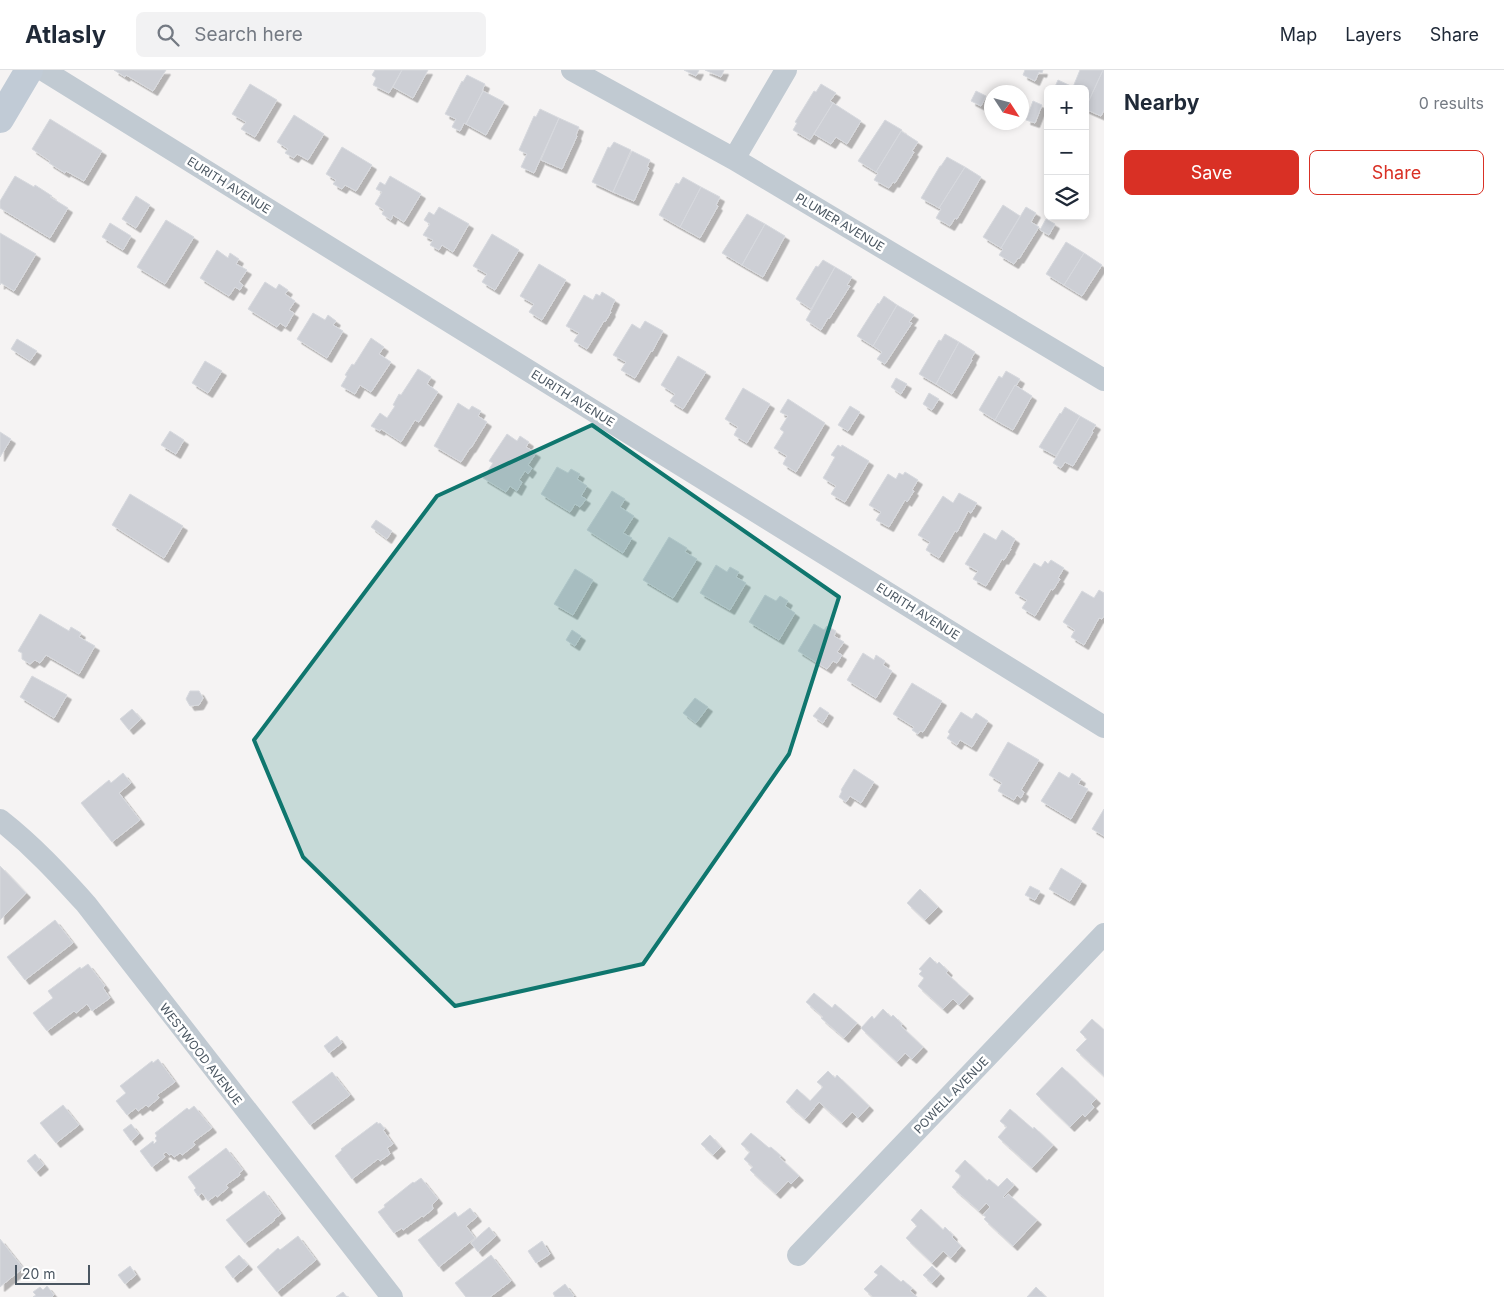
<!DOCTYPE html>
<html lang="en">
<head>
<meta charset="utf-8">
<style>
	body { margin:0; font-family:Inter,sans-serif; background:#f2f2f3; color:#1f2937 }
	.controls { position:absolute; right:15px; top:15px; display:grid; overflow:hidden; border-radius:8px; box-shadow:0 2px 8px #0003 }
	.controls button { width:45px; height:45px; display:grid; place-items:center; padding:0; border:0; border-bottom:1px solid #e0e1e3; background:#fff; color:#1f2937; font:25px sans-serif }
	.compass { position:absolute; left:984px; top:15px; width:45px; height:45px; border-radius:50%; background:#fff; box-shadow:0 2px 8px #0003; rotate:126deg }
	.scale { position:absolute; left:15px; bottom:12px; width:75px; box-sizing:border-box; padding-left:5px; border:2px solid #4a5661; border-top:0; font-size:14px; line-height:18px; white-space:nowrap; color:#4a5661; -webkit-text-stroke:4px #fff; paint-order:stroke }
	.list { margin:0; padding:0; list-style:none }
	h2 { display:flex; justify-content:space-between; align-items:center; height:65px; margin:0; padding:0 20px; font-size:21px }
	h2 small { font-size:16px; font-weight:400; color:#747a83 }
	.actions { display:flex; gap:10px; padding:15px 20px }
	.actions a { flex:1; padding:11px 0; border:1px solid #d93025; border-radius:8px; text-align:center; font-size:18px; color:#d93025 }
	.actions .main { background:#d93025; color:#fff }
	.icon { flex:none; width:28px; height:28px; fill:none; stroke:currentColor; stroke-width:2; stroke-linecap:round; stroke-linejoin:round }
	.map { position:relative; flex:none; width:1104px; height:1227px; overflow:hidden }
	header { display:flex; align-items:center; gap:30px; box-sizing:border-box; height:70px; padding:0 25px; background:#fff; border-bottom:1px solid #e0e1e3 }
	header strong { font-size:24px }
	nav { display:flex; gap:28px; margin-inline-start:auto; font-size:18px }
	.search { width:350px; height:45px; background:#f2f2f3; display:flex; align-items:center; gap:12px; box-sizing:border-box; padding:0 18px; border-radius:8px; color:#747a83; font-size:19px }
	main { display:flex }
	aside { flex:1; background:#fff }
	.map>svg:first-child { display:block }
	.building { fill:#cdcfd5; stroke:#d7d9de; filter:url(#shadow) }
	.lines { fill:none; stroke-linecap:round; stroke-linejoin:round }
	.street { stroke:#c1cad2; stroke-width:22 }
	.secondary { stroke:#c1cbd6; stroke-width:28 }
	.marked { fill:#0f766e; fill-opacity:0.2; stroke:#0f766e; stroke-width:4; stroke-linejoin:round }
	.labels { text-anchor:middle; dominant-baseline:central; stroke-width:5; stroke-linejoin:round; paint-order:stroke }
	.street-label { font-size:12px; fill:#4a5661; stroke:#fff }
</style>
</head>
<body>
<header>
<strong>Atlasly</strong>
<div class="search"><svg class="icon" aria-label="search" viewBox="0 0 24 24"><circle cx="10" cy="10" r="6"/><path d="M15 15l6 6"/></svg>Search here</div>
<nav><a>Map</a><a>Layers</a><a>Share</a></nav>
</header>
<main>
<div class="map">
<svg width="1104" height="1227" viewBox="0 0 1104 1227">
	<defs>
		<filter id="shadow"><feDropShadow dx="4.5" dy="4.5" stdDeviation="0" flood-color="#0004"/></filter>
	</defs>
	<rect width="100%" height="100%" fill="#f5f3f3"/>
	<path class="building" d="M114,0H166L153,21L126,5L125,7Z
		M375,0H402L389,23L373,15L376,8L372,5Z
		M402,0H428L413,28L393,17Z
		M684,0H699L696,6Z
		M705,0H724L721,7Z
		M1025,0H1043L1042,3L1039,2L1035,11L1023,5Z
		M1080,0H1103L1085,39V19H1054L1058,10L1073,17Z
		M1103,0H1104V40L1101,46L1085,39Z
		M467,5L485,14L482,21H483L466,54L464,53L460,61L452,57L456,49L445,44L462,11L463,12Z
		M250,14L277,30L255,67L241,59L246,52L232,44Z
		M821,14L836,23L830,31L833,33L810,70L793,60L797,53L795,52L814,21L816,22Z
		M483,21L504,32L486,65L466,54Z
		M976,21L986,26L981,36L971,31Z
		M1033,31L1042,35L1035,53L1026,50Z
		M833,33L861,51L847,74L836,67L831,74L814,64Z
		M540,39L559,48L534,103L521,97L527,84L519,80L534,46L536,47Z
		M294,45L324,64L308,90L297,84L294,88L285,83L288,79L277,72Z
		M559,48L579,57L576,65L577,66L562,99L541,90Z
		M50,49L102,81L84,111L66,101L65,103L49,93L50,91L32,79Z
		M885,50L902,60L876,102L858,91Z
		M901,61L918,72L912,81L914,82L895,113L893,112L889,118L874,110L878,103L876,102Z
		M614,72L631,80L613,122L592,112L608,77L610,78Z
		M342,77L372,95L356,121L345,115L342,119L333,114L336,110L326,104Z
		M632,81L650,90L647,97L649,98L634,131L613,122Z
		M947,87L965,97L939,138L921,128L940,96H941Z
		M965,97L981,107L957,149L955,148L950,156L936,148L941,139L939,138Z
		M15,106L34,117L35,115L52,126L50,127L68,138L50,168L0,138V131Z
		M390,106L421,124L404,152L393,145L391,150L382,144L384,140L375,134L382,122L376,119L380,112L385,115Z
		M683,107L701,117L680,157L659,145L676,113L679,114Z
		M701,117L720,127L716,135L718,136L700,168L680,157Z
		M136,126L150,135L136,158L122,149Z
		M1003,135L1020,146L1001,178L983,167Z
		M439,137L469,154L453,182L442,175L439,180L430,175L433,170L423,165L430,154L424,150L429,142L434,145Z
		M1026,137L1036,143L1031,152L1039,157L1019,189L1018,188L1014,194L999,185L1003,179L1001,178Z
		M747,144L765,154L742,195L722,183Z
		M1046,149L1055,154L1049,165L1040,160Z
		M166,150L194,167L165,214L137,197Z
		M110,153L131,166L123,180L102,167Z
		M765,154L785,166L763,207L742,195Z
		M0,163L36,184L14,221L1,213L0,215Z
		M492,164L519,180L495,220L482,212L487,204L473,196Z
		M1066,172L1084,183L1064,215L1046,204Z
		M217,180L228,188L230,183L239,189L236,194L247,200L239,212L243,215L240,220L235,217L229,226L200,208Z
		M1084,183L1102,195L1082,226L1064,215Z
		M823,190L835,197L811,239L796,229L816,196L818,197Z
		M539,194L566,210L542,250L529,242L534,234L520,226Z
		M835,197L852,207L847,215L850,216L829,249L828,248L821,260L806,250Z
		M265,212L276,219L279,214L288,220L285,224L295,231L289,240L294,243L286,257L280,253L277,257L248,239Z
		M602,222L615,230L610,241L611,242L605,252L604,251L587,279L574,271L579,263L566,256L584,225L593,230L596,224L600,226Z
		M884,226L897,235L873,276L857,266L878,233L879,234Z
		M897,235L914,245L909,252L912,253L885,294L877,289L882,282L873,276Z
		M313,243L325,250L328,245L336,251L333,255L343,261L327,288L297,269Z
		M645,251L663,261L652,282L651,281L635,308L621,300L626,292L613,285L632,254L640,259Z
		M945,264L959,272L936,314L919,304L939,270L941,271Z
		M371,268L384,277L379,284L391,292L371,322L360,315L355,324L341,316L347,306L345,305L352,294L354,295Z
		M17,269L37,281L30,291L11,279Z
		M959,272L975,282L971,289L972,290L952,324L936,314Z
		M678,286L706,302L683,339L670,331L675,324L661,315Z
		M205,291L222,301L208,323L192,313Z
		M418,299L431,307L427,314L438,322L419,352L415,350L401,372L381,359L380,361L371,356L380,343L387,348L395,336L393,335L399,324L401,325Z
		M1006,301L1020,309L1016,316L1015,315L995,350L979,340L999,306L1002,308Z
		M896,308L907,314L901,324L891,317Z
		M1015,315L1032,326L1013,360L995,350Z
		M743,318L770,334L747,373L734,365L738,357L725,349Z
		M929,323L939,329L932,340L923,334Z
		M788,329L825,353L796,402L783,394L787,386L774,378L784,362L780,359L788,346L780,342Z
		M458,333L469,340L472,336L481,341L478,346L487,352L471,378H470L461,392L434,376Z
		M850,336L860,342L848,361L838,355Z
		M1065,337L1080,346L1056,386L1039,377L1060,343L1061,344Z
		M1080,346L1096,355L1092,361L1093,362L1073,396L1065,392L1061,398L1053,393Z
		M170,361L184,370L176,384L161,375Z
		M0,362L11,369L0,387Z
		M507,364L517,371L520,366L529,372L526,377L536,383L528,395L532,398L528,404L525,401L519,410L522,412L517,421L510,416L506,422L483,408L493,393L489,391Z
		M838,375L841,377L842,375L869,391L845,432L831,424L836,416L823,408L835,387L831,385Z
		M557,397L568,403L571,399L580,404L577,409L587,416L581,426L586,429L580,437L575,434L570,442L541,424Z
		M905,402L918,410L912,420L914,421L907,432L905,430L889,457L876,450L881,442L869,435L888,404L896,409L899,403L903,405Z
		M612,421L625,429L620,437L634,446L623,463L632,468L623,483L587,460Z
		M959,423L977,433L971,443L968,441L957,462L955,461L939,488L926,480L930,472L918,465L943,426L953,433Z
		M130,424L183,456L164,488L112,455Z
		M376,450L392,461L387,469L371,457Z
		M1002,460L1015,469L1010,479H1011L1004,490L1002,489L986,516L973,509L978,501L965,494L984,463L996,470Z
		M669,467L687,478L685,482L697,489L673,528L643,510Z
		M1051,490L1064,498L1058,508L1060,509L1053,520L1051,519L1035,546L1022,538L1027,530L1015,523L1034,493L1041,497L1045,491L1048,494Z
		M716,495L727,502L730,497L739,502L736,507L746,513L730,540L700,523Z
		M575,499L593,510L573,545L554,534Z
		M1099,520L1104,523V546L1102,549L1099,548L1084,575L1071,567L1075,560L1063,552L1082,521L1094,528Z
		M765,525L776,531L780,526L788,531L785,536L795,543L779,570L749,552Z
		M40,544L69,561L71,557L81,563L79,567L95,576L79,604L46,585L40,593L35,590L30,594L22,589V583L18,581Z
		M814,554L824,560L827,556L836,561L834,566L844,572L837,582L842,585L837,593L833,591L827,599L798,581Z
		M572,560L581,566L575,576L566,570Z
		M863,583L874,590L876,585L885,591L883,595L892,601L876,628L847,610Z
		M32,606L67,625L54,648L20,627Z
		M912,613L942,631L923,662L920,661L918,664L912,660L914,657L893,644Z
		M190,621H199L203,628L199,635L190,636L186,629Z
		M695,628L708,637L696,653L683,643Z
		M820,637L829,643L823,653L813,646Z
		M132,639L141,649L129,660L120,649Z
		M961,642L972,649L976,643L988,651L972,677L960,670L957,675L947,668L950,664L948,662Z
		M1008,672L1039,690L1021,720L1024,722L1021,728L1017,725L1014,730L998,721L1002,713L989,705Z
		M854,699L874,712L861,733L850,726L846,732L839,727L842,721L841,720Z
		M1059,702L1069,708L1072,703L1081,709L1078,714L1088,719L1071,749L1041,731Z
		M123,703L131,713L119,723L140,750L112,772L81,733L109,710L111,713Z
		M1104,739V766L1092,759Z
		M0,796L26,823L0,850Z
		M1061,798L1082,811L1070,831L1049,819Z
		M1030,816L1040,821L1035,830L1025,825Z
		M920,819L938,837L925,850L907,833Z
		M55,850L73,873L25,910L7,887Z
		M930,887L937,894L939,892L948,901L946,903L969,924L959,935L953,929L943,939L918,916L924,908L919,904L922,901L919,899Z
		M88,894L105,916L103,918L110,928L92,941L87,934L76,943L74,941L47,961L33,943L53,928L48,921L80,897L81,899Z
		M814,923L832,938L835,934L857,953L844,968L821,948L823,947L806,932Z
		M883,939L891,947L893,945L902,954L901,956L923,977L912,989L905,983L897,992L861,958L872,946L874,949Z
		M1092,949L1104,960V1006L1076,980L1087,969L1080,962Z
		M337,966L342,973L329,983L324,976Z
		M158,989L175,1012L157,1025L159,1028L148,1037L146,1035L138,1041L136,1038L127,1045L116,1031L126,1023L120,1016L152,991L153,993Z
		M1062,997L1096,1029L1091,1034L1094,1037L1085,1047L1083,1044L1070,1057L1036,1024Z
		M828,1001L835,1008L837,1005L869,1036L858,1048L852,1042L842,1053L819,1032L805,1049L786,1032L797,1019L810,1031L823,1017L817,1012Z
		M332,1002L350,1025L310,1055L292,1032Z
		M63,1035L79,1055L56,1073L40,1053Z
		M194,1036L212,1058L193,1072L195,1075L182,1085L180,1083L174,1087L171,1084L169,1085L166,1082L163,1084L165,1087L152,1097L140,1081L153,1071L154,1074L157,1071L155,1068L157,1066L155,1063L187,1038L189,1040Z
		M1010,1039L1033,1059L1034,1057L1053,1075L1032,1098L998,1067L1007,1057L1000,1051Z
		M377,1052L378,1054L380,1053L385,1059L383,1060L393,1074L387,1078L390,1084L380,1091L378,1089L352,1109L335,1086L342,1080L341,1079Z
		M131,1054L139,1064L131,1071L123,1060Z
		M751,1063L769,1078L771,1077L781,1086L779,1087L799,1106L791,1114L788,1111L776,1124L750,1100L753,1097L744,1089L750,1082L741,1074Z
		M710,1065L721,1077L713,1085L701,1074Z
		M226,1078L243,1100L239,1103L240,1105L226,1115L228,1118L217,1127L216,1125L208,1131L202,1123L198,1126L194,1120L196,1118L188,1107Z
		M35,1084L44,1095L36,1102L27,1091Z
		M965,1090L987,1111L989,1109L998,1117L1007,1108L1014,1115L1003,1127L1004,1128L1008,1124L1037,1150L1013,1176L984,1149L986,1147L983,1145L990,1137L986,1133L979,1141L952,1117L961,1106L955,1101Z
		M421,1108L438,1129L432,1135L433,1139L423,1147L422,1146L403,1160L402,1158L394,1163L378,1142L385,1137L384,1135L413,1112L414,1113Z
		M264,1121L281,1144L274,1149L275,1150L245,1173L226,1150Z
		M470,1138L477,1147L466,1156L475,1168L439,1197L418,1170L455,1142L458,1147Z
		M921,1139L943,1160L945,1157L953,1165L952,1167L961,1176L951,1188L943,1181L932,1193L906,1168L917,1156L911,1150Z
		M489,1157L496,1166L478,1182L471,1173Z
		M298,1166L316,1190L277,1222L257,1197L278,1178L280,1180Z
		M0,1169L23,1198L0,1217Z
		M542,1171L550,1184L536,1193L528,1181Z
		M239,1185L248,1195L233,1208L225,1197Z
		M491,1185L511,1211L490,1227H466L455,1213Z
		M881,1195L901,1212L903,1210L912,1218L910,1221L917,1227H873L864,1219L878,1205L874,1202Z
		M130,1196L136,1205L125,1214L118,1205Z
		M932,1196L940,1204L932,1213L923,1205Z
		M565,1214L574,1226L572,1227H555L553,1223Z
		M47,1216L54,1225L52,1227H33L36,1225L33,1222L40,1217L43,1220Z
		M1036,1217L1046,1227H1027Z
		M343,1222L347,1227H336Z"/>
	<g class="lines">
		<path class="street" d="M43,0L1104,657
			M572,0L734,89L1104,310
			M734,89L786,0
			M0,750C33,776 58,803 86,834L392,1227
			M798,1185L1104,864"/>
		<path class="secondary" d="M0,49L29,0"/>
	</g>
	<path class="marked" d="M592,355L839,527L789,684L643,894L455,936L303,787L254,670L437,426Z"/>
	<g class="labels">
		<g class="street-label">
			<text transform="translate(229 115) rotate(32)">EURITH AVENUE</text>
			<text transform="translate(840 152) rotate(31)">PLUMER AVENUE</text>
			<text transform="translate(573 328) rotate(32)">EURITH AVENUE</text>
			<text transform="translate(918 541) rotate(32)">EURITH AVENUE</text>
			<text transform="translate(201 984) rotate(52)">WESTWOOD AVENUE</text>
			<text transform="translate(951 1025) rotate(-46)">POWELL AVENUE</text>
		</g>
	</g>
</svg>
<div class="controls">
<button>+</button>
<button>−</button>
<button><svg class="icon" aria-label="layers" viewBox="0 0 24 24"><path d="M12 4l9 5-9 5-9-5zM3 14l9 5 9-5"/></svg></button>
</div>
<svg class="compass" viewBox="-18 -18 36 36"><path d="M0-13l5 13h-10z" fill="#e53935"/><path d="M0 13l5-13h-10z" fill="#747a83"/></svg>
<div class="scale">20 m</div>
</div>
<aside>
<h2>Nearby<small>0 results</small></h2>
<ul class="list">
</ul>
<div class="actions"><a class="main">Save</a><a>Share</a></div>
</aside>
</main>
</body>
</html>
